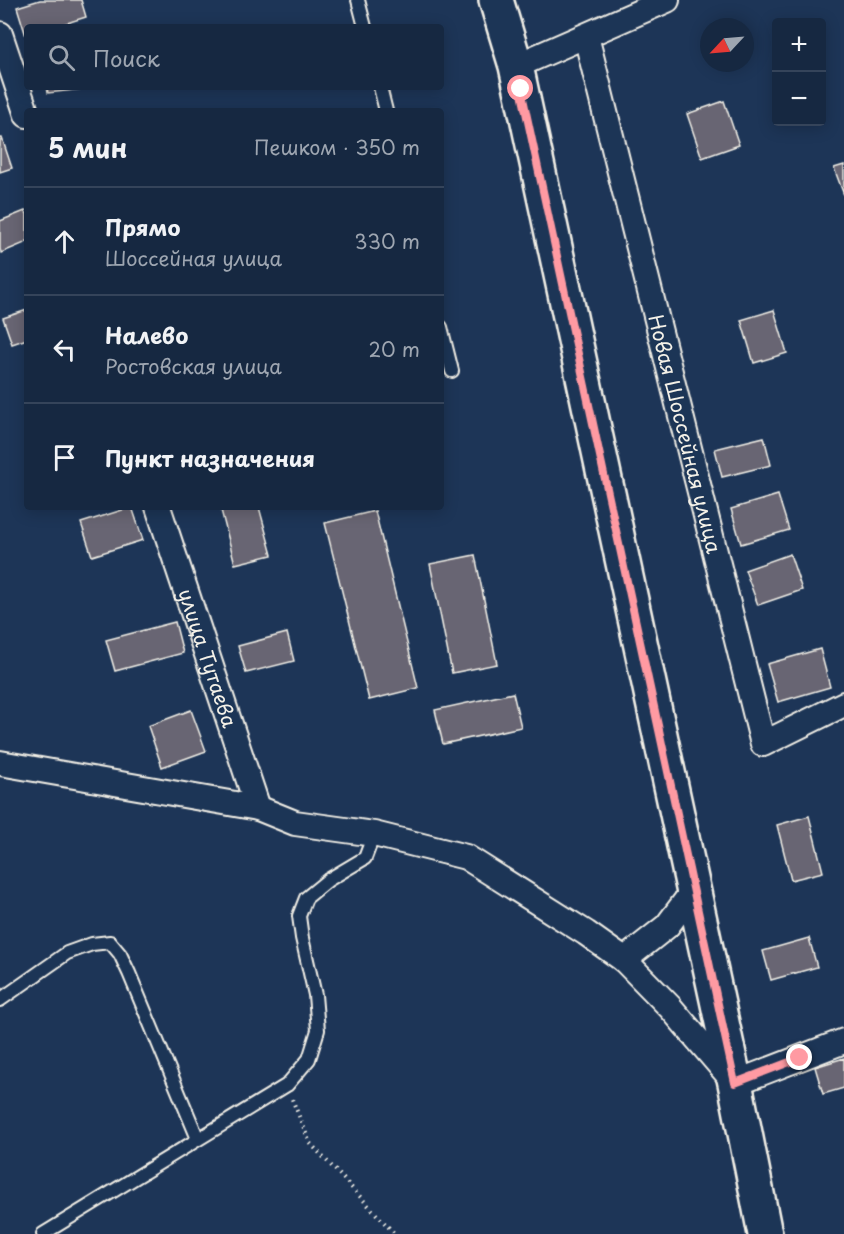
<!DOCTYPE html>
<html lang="ru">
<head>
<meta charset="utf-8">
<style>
	body { margin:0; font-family:"Playpen Sans",sans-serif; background:#23344c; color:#f1f3f6 }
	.controls { position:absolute; right:18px; top:18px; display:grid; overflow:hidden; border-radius:6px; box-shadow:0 3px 15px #0003 }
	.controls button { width:54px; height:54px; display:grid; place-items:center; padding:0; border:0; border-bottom:2px solid #35445a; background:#162841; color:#f1f3f6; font:30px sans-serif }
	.compass { position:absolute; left:700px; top:18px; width:54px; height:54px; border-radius:50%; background:#162841; box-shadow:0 3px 15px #0003; rotate:244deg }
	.stop { position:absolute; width:18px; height:18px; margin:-14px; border:4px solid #ff9aa2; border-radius:50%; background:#fff }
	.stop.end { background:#ff9aa2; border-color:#fff; box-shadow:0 2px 6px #0008 }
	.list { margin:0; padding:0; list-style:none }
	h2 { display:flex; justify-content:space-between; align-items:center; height:78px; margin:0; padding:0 24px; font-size:26px }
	h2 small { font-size:20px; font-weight:400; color:#9ea6b1 }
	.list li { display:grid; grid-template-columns:39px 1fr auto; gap:18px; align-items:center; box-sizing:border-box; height:108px; padding:0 24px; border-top:2px solid #35445a }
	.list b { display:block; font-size:22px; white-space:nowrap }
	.list p { margin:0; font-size:20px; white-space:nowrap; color:#9ea6b1 }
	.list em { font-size:20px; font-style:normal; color:#9ea6b1 }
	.icon { flex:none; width:33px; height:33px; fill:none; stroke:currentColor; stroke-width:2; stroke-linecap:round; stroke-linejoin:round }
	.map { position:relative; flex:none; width:844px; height:1234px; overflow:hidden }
	.search { position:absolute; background:#162841; box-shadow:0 3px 15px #0003; left:24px; top:24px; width:420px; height:66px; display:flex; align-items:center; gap:15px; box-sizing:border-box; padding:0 21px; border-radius:6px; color:#9ea6b1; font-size:22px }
	.panel { position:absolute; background:#162841; box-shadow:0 3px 15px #0003; left:24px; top:108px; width:420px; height:402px; border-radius:6px }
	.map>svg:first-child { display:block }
	.building { fill:#686573; stroke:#f4f1e8; stroke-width:1.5 }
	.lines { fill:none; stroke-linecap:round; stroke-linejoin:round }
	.service-casing { stroke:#f4f1e8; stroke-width:16 }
	.minor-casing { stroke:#f4f1e8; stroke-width:28 }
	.secondary-casing { stroke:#f4f1e8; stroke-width:38 }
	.path { stroke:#f4f1e8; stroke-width:4; stroke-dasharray:1.5 4.5; stroke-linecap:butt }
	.service { stroke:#1d3557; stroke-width:12 }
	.minor { stroke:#1d3557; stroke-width:24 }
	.secondary { stroke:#1d3557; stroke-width:33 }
	.route { stroke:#ff9aa2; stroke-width:8 }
	.labels { text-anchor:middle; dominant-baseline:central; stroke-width:6; stroke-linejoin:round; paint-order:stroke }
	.street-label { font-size:20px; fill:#f4f1e8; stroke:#1d3557 }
</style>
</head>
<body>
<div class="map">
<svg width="844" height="1234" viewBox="0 0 844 1234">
	<rect width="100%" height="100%" fill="#1d3557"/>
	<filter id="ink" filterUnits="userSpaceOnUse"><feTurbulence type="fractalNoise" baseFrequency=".0167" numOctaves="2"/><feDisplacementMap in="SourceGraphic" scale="12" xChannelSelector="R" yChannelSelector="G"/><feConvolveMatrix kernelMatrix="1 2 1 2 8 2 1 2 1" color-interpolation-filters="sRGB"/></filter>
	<g filter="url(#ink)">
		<path class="building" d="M40,0H81L86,17L54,27H27L26,36L17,7Z
			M47,87H92L93,88L48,93Z
			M724,101L739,145L702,158L687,114Z
			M0,138H2L12,168L0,172Z
			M844,165V195L834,168Z
			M25,211L27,214V242L1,253L0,249V221Z
			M27,310V339L12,344L3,318Z
			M774,310L787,353L754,363L741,320Z
			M764,437L771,465L722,477L715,449Z
			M778,495L789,530L741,544L731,509Z
			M132,507L143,540L92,556L81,523Z
			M234,507H259L272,555L235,564L221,510Z
			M375,511L418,688L369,700L325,523Z
			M790,554L802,590L758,605L745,570Z
			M475,555L497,664L452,673L430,564Z
			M175,622L183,653L115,671L106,640Z
			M287,633L294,661L246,673L238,646Z
			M820,649L830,687L778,702L767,664Z
			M513,693L521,727L443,744L435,710Z
			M191,710L206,751L162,767L148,726Z
			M809,816L823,872L791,880L777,825Z
			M809,938L817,967L771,980L763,951Z
			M844,1058V1088L823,1094L815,1067Z"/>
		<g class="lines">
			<g class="service-casing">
				<path id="service" d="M358,0L365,27
					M380,87L386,111
					M441,327L452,371
					M0,1000L67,953L92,944L110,942L120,954L129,973L198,1139
					M43,1234L287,1085L309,1059L318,1030L315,995L302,938L299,916L306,898L328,880L365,858L374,834"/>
			</g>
			<g class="minor-casing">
				<g id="minor">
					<path d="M0,34L27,115"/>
					<path id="s1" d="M586,36L763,744L844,704"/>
					<path d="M516,66L667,0"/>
					<path id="s2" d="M158,507L258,808"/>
					<path d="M0,763L258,808L295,823L374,834L466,857L586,933L624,960L670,1007L735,1083L844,1041"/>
					<path d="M624,960L667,926L694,890"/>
				</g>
			</g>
			<g class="secondary-casing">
				<path id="secondary" d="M496,0L516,66L735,1083L765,1234"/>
			</g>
			<path class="path" d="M292,1099L310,1143L395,1234"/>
			<use href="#service" class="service"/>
			<use href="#minor" class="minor"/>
			<use href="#secondary" class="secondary"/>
		</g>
	</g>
	<g class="lines" filter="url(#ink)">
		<path class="route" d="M521,89L735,1083L800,1058"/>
	</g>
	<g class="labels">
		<g class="street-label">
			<text stroke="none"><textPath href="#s1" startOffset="410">Новая Шоссейная улица</textPath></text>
			<text stroke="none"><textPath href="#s2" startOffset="159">улица Тутаева</textPath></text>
		</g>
	</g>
</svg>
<div class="controls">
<button>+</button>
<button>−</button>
</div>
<svg class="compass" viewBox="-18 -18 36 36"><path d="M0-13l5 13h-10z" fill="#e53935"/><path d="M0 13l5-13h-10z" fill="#9ea6b1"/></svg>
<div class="stop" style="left:521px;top:89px"></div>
<div class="stop end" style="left:800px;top:1058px"></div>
<div class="search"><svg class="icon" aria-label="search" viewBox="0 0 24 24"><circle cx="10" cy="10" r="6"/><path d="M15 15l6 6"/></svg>Поиск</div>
<section class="panel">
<h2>5 мин<small>Пешком · 350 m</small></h2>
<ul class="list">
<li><svg class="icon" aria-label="ahead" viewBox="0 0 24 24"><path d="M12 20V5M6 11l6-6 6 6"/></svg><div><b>Прямо</b><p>Шоссейная улица</p></div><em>330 m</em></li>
<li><svg class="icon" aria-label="left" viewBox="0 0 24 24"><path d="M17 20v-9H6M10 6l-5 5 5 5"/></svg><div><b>Налево</b><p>Ростовская улица</p></div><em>20 m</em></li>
<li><svg class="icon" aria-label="arrive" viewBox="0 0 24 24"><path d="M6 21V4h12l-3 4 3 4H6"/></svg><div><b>Пункт назначения</b></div></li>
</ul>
</section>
</div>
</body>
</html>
